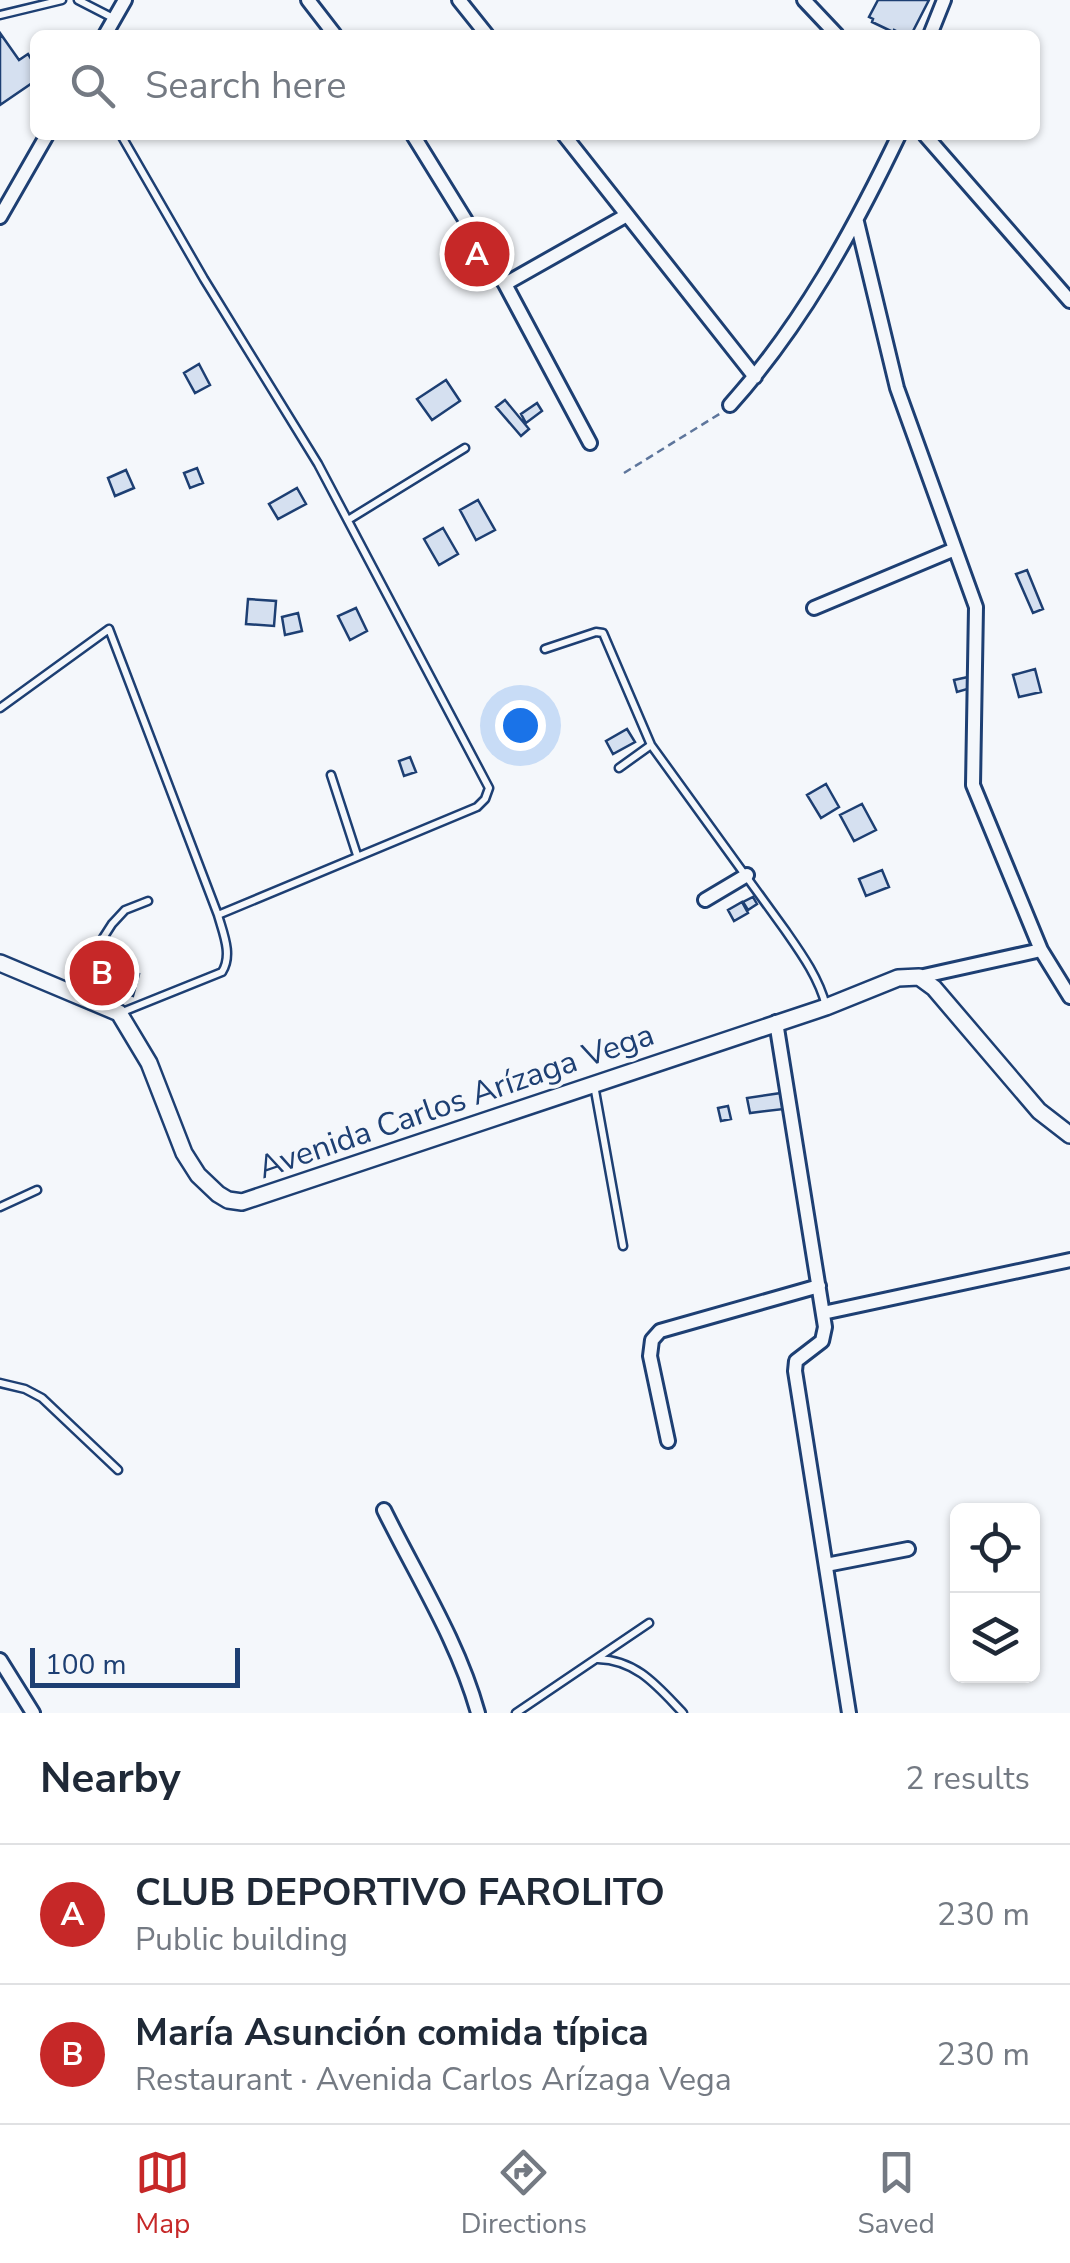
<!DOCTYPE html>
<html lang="en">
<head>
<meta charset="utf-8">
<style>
	body { margin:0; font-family:"Nunito Sans",sans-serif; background:#f6f6f7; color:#1f2937 }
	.controls { position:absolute; right:30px; bottom:30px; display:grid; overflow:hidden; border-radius:15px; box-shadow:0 2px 8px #0004 }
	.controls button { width:90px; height:90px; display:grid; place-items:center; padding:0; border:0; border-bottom:2px solid #e0e1e3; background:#fff; color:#1f2937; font:50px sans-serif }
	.scale { position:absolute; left:30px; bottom:25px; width:210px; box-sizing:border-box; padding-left:10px; border:5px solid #1d3f73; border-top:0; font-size:28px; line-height:35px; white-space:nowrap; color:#1d3f73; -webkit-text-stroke:8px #f4f7fb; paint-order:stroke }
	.you { position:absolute; left:520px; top:725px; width:35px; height:35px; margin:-25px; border:8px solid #fff; border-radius:50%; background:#1a73e8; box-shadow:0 0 0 15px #1a73e833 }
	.badge { display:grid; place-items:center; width:65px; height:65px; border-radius:50%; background:#c62828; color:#fff; font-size:32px; font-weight:700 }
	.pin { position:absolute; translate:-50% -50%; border:5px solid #fff; box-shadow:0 2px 10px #0006 }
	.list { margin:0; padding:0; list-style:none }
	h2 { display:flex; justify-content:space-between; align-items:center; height:130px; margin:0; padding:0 40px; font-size:42px }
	h2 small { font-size:32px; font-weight:400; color:#747a83 }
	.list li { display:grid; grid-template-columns:65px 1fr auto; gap:30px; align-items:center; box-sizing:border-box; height:140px; padding:0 40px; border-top:2px solid #e0e1e3 }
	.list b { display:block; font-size:38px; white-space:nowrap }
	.list p { margin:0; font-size:32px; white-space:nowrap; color:#747a83 }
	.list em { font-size:32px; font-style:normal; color:#747a83 }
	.icon { flex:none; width:55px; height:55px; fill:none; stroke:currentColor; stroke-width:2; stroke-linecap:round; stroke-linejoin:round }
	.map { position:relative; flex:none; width:1070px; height:1713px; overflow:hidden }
	.search { position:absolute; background:#fff; box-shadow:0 2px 8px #0004; left:30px; right:30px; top:30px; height:110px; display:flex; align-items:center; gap:25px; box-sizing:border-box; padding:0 35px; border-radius:15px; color:#747a83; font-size:38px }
	.sheet { height:410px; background:#fff }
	nav { display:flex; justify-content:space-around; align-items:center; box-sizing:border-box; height:140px; border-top:2px solid #e0e1e3; background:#fff; font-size:28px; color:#747a83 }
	nav a { display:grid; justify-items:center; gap:5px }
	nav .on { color:#c62828 }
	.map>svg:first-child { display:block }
	.building { fill:#d5e0f0; stroke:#1d3f73; stroke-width:2.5 }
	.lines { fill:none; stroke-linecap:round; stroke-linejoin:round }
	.service-casing { stroke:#1d3f73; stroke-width:11 }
	.minor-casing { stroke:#1d3f73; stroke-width:18 }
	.tertiary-casing { stroke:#1d3f73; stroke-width:20 }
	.path { stroke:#5e769c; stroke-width:2.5; stroke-dasharray:8 5; stroke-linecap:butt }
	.service { stroke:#f4f7fb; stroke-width:6 }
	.minor { stroke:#f4f7fb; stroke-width:12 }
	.tertiary { stroke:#f4f7fb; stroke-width:15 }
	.labels { text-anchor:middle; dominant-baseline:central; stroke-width:8; stroke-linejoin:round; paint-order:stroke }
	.street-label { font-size:32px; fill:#1d3f73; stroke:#f4f7fb }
</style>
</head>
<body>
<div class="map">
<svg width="1070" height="1713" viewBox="0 0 1070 1713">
	<rect width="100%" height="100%" fill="#f4f7fb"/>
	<path class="building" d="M878,0H929L911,35H904L894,30L893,32L872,22L873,19L869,17Z
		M0,33L19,60L28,54L35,65V81L0,105Z
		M199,364L210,385L195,393L184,373Z
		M446,380L460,401L432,420L417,399Z
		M505,400L529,429L521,436L496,407Z
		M537,403L542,411L526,423L521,414Z
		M197,468L203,483L190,488L184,473Z
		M126,470L134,488L115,496L108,478Z
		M297,488L306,504L278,519L269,504Z
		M478,500L495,530L476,540L460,510Z
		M443,528L458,554L439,565L424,539Z
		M1027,570L1043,609L1033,613L1016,574Z
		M248,599L276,601L274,626L246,624Z
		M356,608L367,631L350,640L338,616Z
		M298,613L302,631L285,635L282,617Z
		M1035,669L1041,692L1019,697L1013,675Z
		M968,677L971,688L957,692L954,680Z
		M627,729L635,742L613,754L606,741Z
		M410,757L416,772L404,776L399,761Z
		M826,784L839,807L821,818L807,795Z
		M862,804L876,830L854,841L840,815Z
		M882,870L889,887L866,896L859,879Z
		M753,897L757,904L748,910L743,902Z
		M742,902L748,913L734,921L728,910Z
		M101,958L139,974L133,996L91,982Z
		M781,1093L784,1109L750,1113L747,1098Z
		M728,1106L731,1119L721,1121L718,1108Z"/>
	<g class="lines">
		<g class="service-casing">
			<path id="service" d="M78,0L113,18
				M0,15L62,0
				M348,520L465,448
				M545,649L596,632L603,633L651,745
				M0,708L109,629L218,915
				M619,768L651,745L785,930C801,953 819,978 826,1006
				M331,775L357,855
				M69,991L112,924L125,910L148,901
				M120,1013L222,972C233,955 223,933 218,915L477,807L485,799L489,788L318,464L204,279L121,135
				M594,1085L623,1246
				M0,1207L37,1190
				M0,1383L25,1389L42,1398L118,1470
				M598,1659C637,1660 658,1687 683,1713
				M516,1713L649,1623"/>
		</g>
		<g class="minor-casing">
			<path id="minor" d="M308,0L335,35
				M459,0L487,35
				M804,0L837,35
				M105,35L125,0
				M930,35L944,0
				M413,135L505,284L590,443
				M564,135L755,377
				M925,135L1070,301
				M0,217L47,135
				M857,222L897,388L976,607L973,785L1041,950L1070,997
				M505,284L627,215
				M730,405C801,326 853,231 899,135
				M814,608L955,549
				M705,900L747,875
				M919,977L1041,950
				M776,1022L825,1327L822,1341L796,1361L795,1371L849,1713
				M823,1313L1070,1260
				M668,1441L650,1356L652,1340L660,1331L819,1286
				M384,1510C417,1577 458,1641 478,1713
				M826,1565L908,1549
				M0,1660L33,1713"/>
		</g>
		<g class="tertiary-casing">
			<path id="tertiary" d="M0,963L119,1013L149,1063L184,1153L198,1175L218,1194L228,1200L242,1202L826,1007L898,978L919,977L934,988L1039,1111L1070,1135"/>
		</g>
		<path class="path" d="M624,473L721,413"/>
		<use href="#service" class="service"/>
		<use href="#minor" class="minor"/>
		<use href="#tertiary" class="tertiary"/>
	</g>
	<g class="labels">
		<g class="street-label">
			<text transform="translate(456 1101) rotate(-19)">Avenida Carlos Arízaga Vega</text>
		</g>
	</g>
</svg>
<div class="controls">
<button><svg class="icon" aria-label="locate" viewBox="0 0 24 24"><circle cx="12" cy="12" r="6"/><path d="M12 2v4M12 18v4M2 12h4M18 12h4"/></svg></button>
<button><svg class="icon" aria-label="layers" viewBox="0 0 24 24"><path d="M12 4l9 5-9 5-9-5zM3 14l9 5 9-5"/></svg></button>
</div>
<div class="scale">100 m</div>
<div class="you"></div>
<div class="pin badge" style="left:477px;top:254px">A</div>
<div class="pin badge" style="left:102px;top:973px">B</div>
<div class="search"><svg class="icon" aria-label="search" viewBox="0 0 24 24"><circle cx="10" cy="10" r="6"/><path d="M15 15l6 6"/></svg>Search here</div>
</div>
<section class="sheet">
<h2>Nearby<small>2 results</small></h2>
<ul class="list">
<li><span class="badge">A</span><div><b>CLUB DEPORTIVO FAROLITO</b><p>Public building</p></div><em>230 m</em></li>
<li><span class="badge">B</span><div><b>María Asunción comida típica</b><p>Restaurant · Avenida Carlos Arízaga Vega</p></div><em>230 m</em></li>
</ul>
</section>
<nav>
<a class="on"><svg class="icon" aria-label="map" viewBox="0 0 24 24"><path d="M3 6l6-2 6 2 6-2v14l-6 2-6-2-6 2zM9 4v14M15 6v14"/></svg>Map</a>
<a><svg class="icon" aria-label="directions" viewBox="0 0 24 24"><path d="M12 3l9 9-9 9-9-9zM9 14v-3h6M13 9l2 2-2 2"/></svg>Directions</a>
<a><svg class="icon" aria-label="saved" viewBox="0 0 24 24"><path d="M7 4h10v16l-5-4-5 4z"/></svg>Saved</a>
</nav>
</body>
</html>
